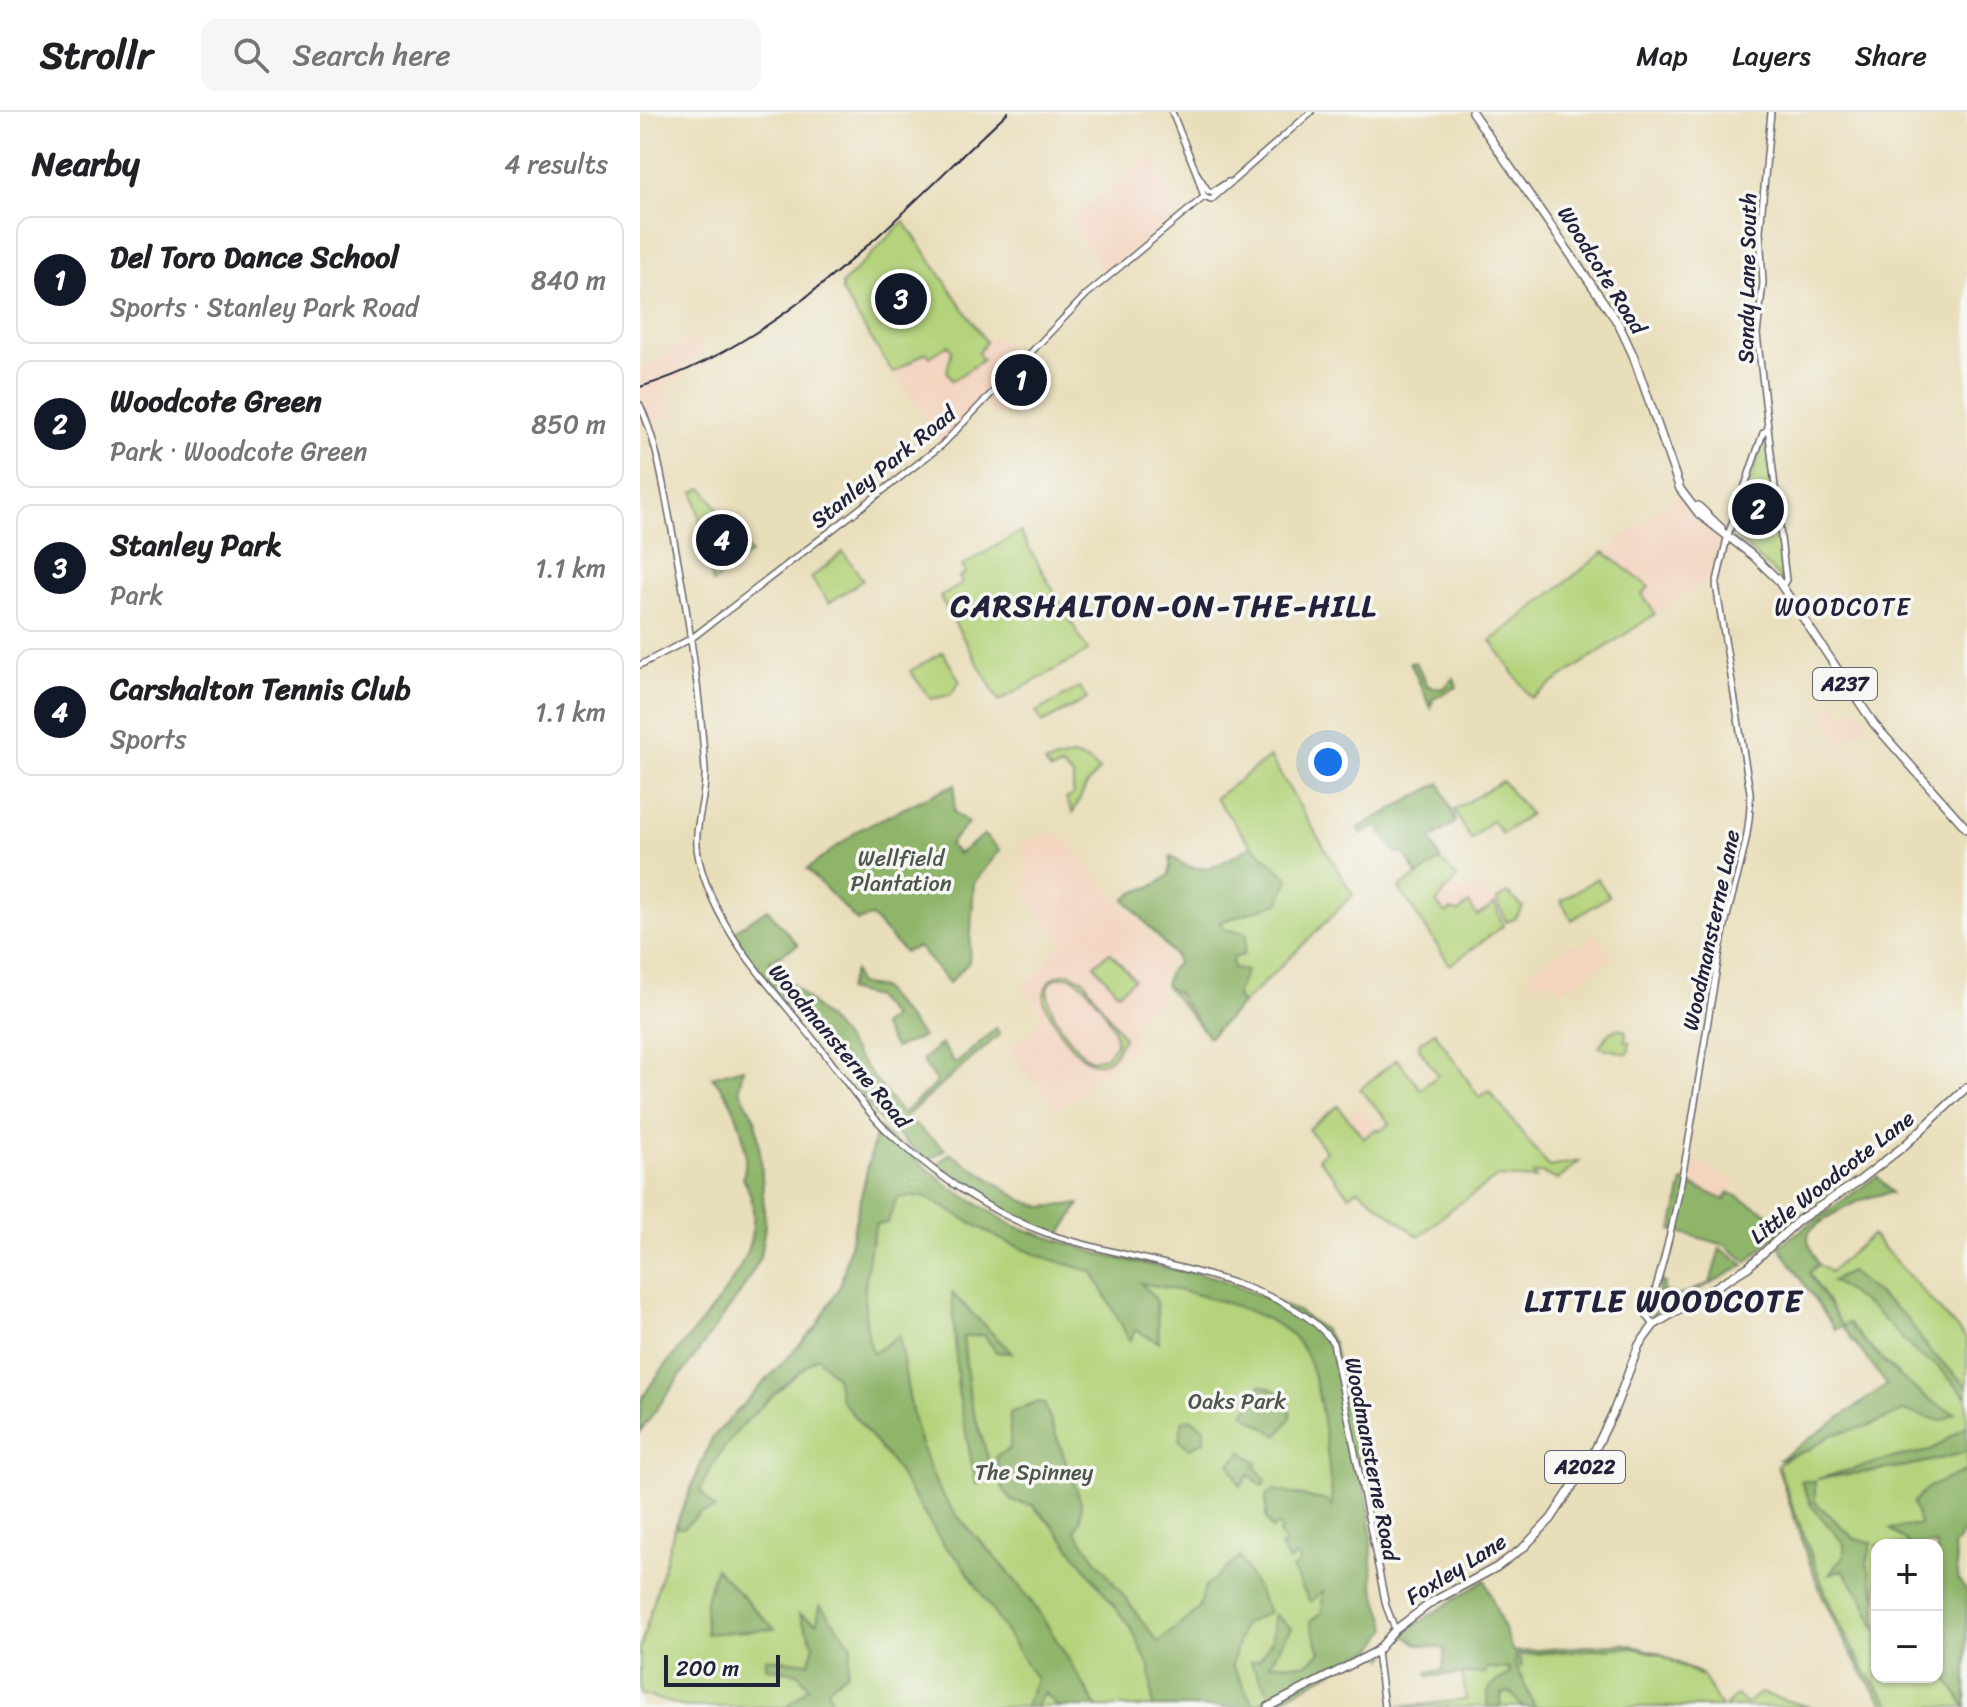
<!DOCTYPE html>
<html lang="en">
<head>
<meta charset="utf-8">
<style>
	body { margin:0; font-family:Sriracha,sans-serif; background:#f6f6f6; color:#202124 }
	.controls { position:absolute; right:24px; bottom:24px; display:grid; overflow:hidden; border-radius:16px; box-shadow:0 2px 6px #0004 }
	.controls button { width:72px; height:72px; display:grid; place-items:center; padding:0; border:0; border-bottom:2px solid #e0e0e0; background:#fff; color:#202124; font:40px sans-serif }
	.scale { position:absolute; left:24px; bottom:20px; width:116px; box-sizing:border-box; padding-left:8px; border:4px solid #22223b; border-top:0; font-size:22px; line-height:28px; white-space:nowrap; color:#22223b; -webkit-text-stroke:6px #f6f6f2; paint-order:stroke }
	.you { position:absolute; left:688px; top:650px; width:28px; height:28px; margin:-20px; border:6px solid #fff; border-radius:50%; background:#1a73e8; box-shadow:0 0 0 12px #1a73e833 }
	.badge { display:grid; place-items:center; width:52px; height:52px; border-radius:50%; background:#111827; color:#fff; font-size:26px; font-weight:700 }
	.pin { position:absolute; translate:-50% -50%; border:4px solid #fff; box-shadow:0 2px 8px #0006 }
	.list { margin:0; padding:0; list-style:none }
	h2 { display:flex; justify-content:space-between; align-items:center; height:104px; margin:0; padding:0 32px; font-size:34px }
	h2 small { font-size:26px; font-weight:400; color:#757577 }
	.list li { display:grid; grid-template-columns:52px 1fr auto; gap:24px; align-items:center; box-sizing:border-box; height:128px; margin:0 16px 16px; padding:0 16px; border:2px solid #e0e0e0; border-radius:16px }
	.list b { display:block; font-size:30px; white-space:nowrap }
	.list p { margin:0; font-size:26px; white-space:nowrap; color:#757577 }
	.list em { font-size:26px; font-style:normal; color:#757577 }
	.icon { flex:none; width:44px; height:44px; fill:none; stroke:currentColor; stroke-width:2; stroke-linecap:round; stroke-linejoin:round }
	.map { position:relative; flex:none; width:1327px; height:1595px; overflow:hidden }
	header { display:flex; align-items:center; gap:48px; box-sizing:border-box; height:112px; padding:0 40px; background:#fff; border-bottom:2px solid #e0e0e0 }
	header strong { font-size:38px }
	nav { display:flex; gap:44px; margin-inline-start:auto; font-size:28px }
	.search { width:560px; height:72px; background:#f6f6f6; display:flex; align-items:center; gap:20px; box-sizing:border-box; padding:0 28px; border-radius:16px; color:#757577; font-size:30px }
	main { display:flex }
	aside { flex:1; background:#fff }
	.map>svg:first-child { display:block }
	.built { fill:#f3d4bf }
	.green { fill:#b4d37a; stroke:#6b7a5a; stroke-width:2; fill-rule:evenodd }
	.forest { fill:#8fb56a; stroke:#586c52; stroke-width:2 }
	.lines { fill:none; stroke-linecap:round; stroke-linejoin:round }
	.tertiary-casing { stroke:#686467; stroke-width:8 }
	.secondary-casing { stroke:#686467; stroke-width:8 }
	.primary-casing { stroke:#686467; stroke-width:10 }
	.tertiary { stroke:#fff; stroke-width:5 }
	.secondary { stroke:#fff; stroke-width:5 }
	.primary { stroke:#fff; stroke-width:7 }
	.rail { stroke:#22223b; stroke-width:2 }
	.labels { text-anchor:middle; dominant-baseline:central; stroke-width:7; stroke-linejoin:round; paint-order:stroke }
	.shield { fill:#f6f6f2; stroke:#626272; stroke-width:2 }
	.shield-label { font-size:20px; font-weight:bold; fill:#22223b }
	.street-label { font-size:22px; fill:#22223b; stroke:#f6f6f2 }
	.park-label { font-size:22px; fill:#4e574e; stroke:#f6f6f2 }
	.neighbourhood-label { font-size:24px; letter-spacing:2px; fill:#22223b; stroke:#f6f6f2 }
	.district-label { font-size:30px; font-weight:bold; letter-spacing:2px; fill:#22223b; stroke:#f6f6f2 }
</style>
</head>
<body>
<header>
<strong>Strollr</strong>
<div class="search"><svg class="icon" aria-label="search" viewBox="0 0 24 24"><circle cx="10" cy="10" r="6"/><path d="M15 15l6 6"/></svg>Search here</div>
<nav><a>Map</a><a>Layers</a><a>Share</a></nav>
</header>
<main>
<aside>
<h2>Nearby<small>4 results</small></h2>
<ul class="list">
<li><span class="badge">1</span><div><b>Del Toro Dance School</b><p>Sports · Stanley Park Road</p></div><em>840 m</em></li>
<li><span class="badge">2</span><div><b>Woodcote Green</b><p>Park · Woodcote Green</p></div><em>850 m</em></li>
<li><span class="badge">3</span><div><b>Stanley Park</b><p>Park</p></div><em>1.1 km</em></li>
<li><span class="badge">4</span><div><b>Carshalton Tennis Club</b><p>Sports</p></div><em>1.1 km</em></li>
</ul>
</aside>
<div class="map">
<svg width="1327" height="1595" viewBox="0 0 1327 1595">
	<rect width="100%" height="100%" fill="#f6f6f2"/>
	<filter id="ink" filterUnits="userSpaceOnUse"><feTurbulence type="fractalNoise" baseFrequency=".0125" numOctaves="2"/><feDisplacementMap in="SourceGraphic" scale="16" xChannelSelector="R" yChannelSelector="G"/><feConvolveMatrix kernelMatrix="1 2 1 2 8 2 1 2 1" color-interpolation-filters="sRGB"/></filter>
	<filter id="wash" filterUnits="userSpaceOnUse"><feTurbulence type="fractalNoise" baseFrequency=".006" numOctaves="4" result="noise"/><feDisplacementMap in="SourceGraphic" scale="32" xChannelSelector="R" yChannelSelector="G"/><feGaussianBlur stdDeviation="1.8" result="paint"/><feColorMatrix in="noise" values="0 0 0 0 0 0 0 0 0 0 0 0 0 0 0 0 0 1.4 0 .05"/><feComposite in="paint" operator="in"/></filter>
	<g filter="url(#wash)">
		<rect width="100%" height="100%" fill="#e9deba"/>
		<path class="built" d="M512,43L536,103L463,161L429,107Z
			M358,223L389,269L363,283L371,299L357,306L341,291L300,328L292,321L280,302L282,300L253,261L287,240L290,245L308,233L310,237L303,257L329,294L312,269L342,249L337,241L339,235Z
			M54,225L66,244L42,253L46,265L26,273L37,303L1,313L0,318V258Z
			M1038,382L1052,403L1080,427L1068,467L891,586L851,529Z
			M1196,592L1205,603L1217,595L1230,613L1199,631L1184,601Z
			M417,720L529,844L516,879V888L491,911L495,933L418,999L367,937L391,921L401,904L398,893L382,875L405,854L411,841L423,830L386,786L388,780L382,730Z
			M812,771L831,783L845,771L855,792L837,804L834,798L807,802L796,791Z
			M957,822L972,847L921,880L910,868L895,872L888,860L931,831L938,834Z
			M719,995L737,1016L724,1026L706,1006Z
			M1050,1046L1096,1070L1086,1088L1043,1069Z"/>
		<path class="green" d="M264,109L346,230L338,241L343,248L312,269L307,260L312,238L308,233L290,245L286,240L253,261L202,180V172Z
			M1126,322L1144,465L1143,469L1093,422Z
			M63,376L110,441L73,471L54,380Z
			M380,420L448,539L359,589L300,485L322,472L319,465L326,461L322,454Z
			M203,440L223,468L189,491L171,466Z
			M964,440L1009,475L1002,482L1015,502L891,586L851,529Z
			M303,540L320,570L310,583L291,587L270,559Z
			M440,575L447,587L402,611L396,600Z
			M432,644L449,649L459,658L446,674L433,701L426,687L433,683V664L421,655L411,659L405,651Z
			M630,645L713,783L569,925L525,873L529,859L537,852L536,845L485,787C501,773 509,781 529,763L531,744C560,769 583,751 612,734L575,686Z
			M862,669L890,702L862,722L852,708L831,728L814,698Z
			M800,748L817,765L796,791L806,802L810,798L819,800L829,791L837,804L855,792L863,814L810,853L759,776Z
			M957,766L969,784L932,808L921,789Z
			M865,782H869L883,795L875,807L866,810L857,788Z
			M470,840L494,867L478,881L454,853Z
			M429,861L444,868L484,926C478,932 477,941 470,947C443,967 413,909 404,890C403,873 412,862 429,861ZM431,865C449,872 476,912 476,931L466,945L451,948C432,938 377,861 431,865Z
			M977,917L986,919L985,929L990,930L988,942L959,935L970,920Z
			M795,920L839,985L849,979L909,1055L940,1049L918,1068L902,1061L893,1062L896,1067L858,1065L809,1099L779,1125L718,1077L709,1083L678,1046L686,1039L668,1017L698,994L724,1026L737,1016L740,1019L750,1011L720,977L757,947L781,977L798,963L779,936L780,930Z
			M237,1015L309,1077L374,1114L469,1145L503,1149L684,1218L693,1231L742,1521L734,1536L628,1595H45L0,1582V1537L35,1415L72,1326L176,1215L201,1172ZM370,1337L422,1424L392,1393L357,1344Z
			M1232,1123L1327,1228V1400L1297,1433H1237V1565H1297V1552L1326,1595H1253L1223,1556L1192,1498L1137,1353L1247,1273L1202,1214L1169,1160L1178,1152L1190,1160Z
			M989,1535L1019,1542L1062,1562L1081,1595H758L826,1588L822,1561L787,1562L803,1558L805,1537L874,1539L882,1556L880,1543Z
			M1120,1581L1170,1595H1084L1097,1583L1105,1592Z"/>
		<path class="forest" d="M770,550L776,551L788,574L803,577L814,566L817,575L793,587L791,596Z
			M800,671L816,710L791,727L800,748L778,764L765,742H757L737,714L722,722L718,716Z
			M315,672L314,700L328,711L309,732L318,742L344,723L360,738L334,771L329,850L309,871L278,835L264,840L232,805L217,809L167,757L220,717Z
			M612,733L649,767L639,791L580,810L586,818L607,821L604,843L592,846L593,856L606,859L596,884L602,892L569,925L537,881L525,873L529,859L537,852L536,845L485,787C501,773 509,781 529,763L531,744C560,770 583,751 612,733Z
			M127,797L158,833L129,849L193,913L262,1002L297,971L282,948L301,932L316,952L356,916L360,922L265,1005L305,1037L288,1049L239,1007L208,964L104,841L92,821Z
			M214,859L218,872L241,876L283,925L255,936L241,914L252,905L234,885L207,878Z
			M103,956L99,977L116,1009L121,1048L125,1114L120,1146L101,1180L0,1320C0,1311 0,1297 1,1289C32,1228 149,1148 103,1066C111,1034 96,988 72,965Z
			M237,1015L310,1075L374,1114L469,1145L575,1165L659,1200L684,1218L693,1231L730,1400L733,1473L748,1516L734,1536L628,1595H513L510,1556L491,1516L411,1411L392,1393L372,1389L362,1375L356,1344L370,1337V1301L396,1290L404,1291L441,1390V1407L435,1419L518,1530L558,1498L565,1475L600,1445L629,1500L603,1513L592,1553L614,1593L632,1585L610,1550L619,1548L632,1528L634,1502L651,1516L630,1552H667L680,1540L670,1510L682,1500L683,1479L670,1490L652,1457L661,1449L656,1444L649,1449L640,1434L645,1432L639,1421L642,1418L638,1413L632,1417L626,1406V1383L634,1378L687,1389L693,1395C688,1353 683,1261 658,1230C631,1196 540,1178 501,1171L516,1188L519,1230L495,1218L490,1229L453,1160L400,1144L362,1128L283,1084L257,1086L247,1111L236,1112C225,1154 219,1199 233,1242L259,1223C267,1274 273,1323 296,1371C311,1403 335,1422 357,1447C397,1491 427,1545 457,1595H417L404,1580L396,1595H385L396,1567L321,1450L303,1432L253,1352L201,1288L196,1265L177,1245C133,1282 81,1325 60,1379L75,1397L60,1401L43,1416L35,1415L72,1326L176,1215L201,1172Z
			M310,1041L384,1089L403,1095L440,1092L420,1123C373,1106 336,1082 296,1054Z
			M1237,1064L1252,1081C1226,1082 1187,1103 1169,1120L1168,1129L1178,1152L1169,1161L1202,1214L1208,1211C1232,1240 1280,1288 1315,1301L1302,1309L1263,1299L1231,1313L1191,1323L1168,1338L1138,1348L1247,1273L1202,1214L1195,1218L1139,1134Z
			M1043,1069L1085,1088L1089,1080L1148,1112L1107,1150L1085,1133L1032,1118Z
			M1080,1136L1104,1153L1011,1204L1021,1169L1025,1171L1023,1179L1039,1184L1070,1171Z
			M1210,1160L1265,1204L1289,1238L1327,1274V1285L1297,1254L1278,1243L1234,1198L1192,1169Z
			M312,1181L372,1241L356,1240L344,1223L323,1225L330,1288L353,1362L336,1373L318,1279Z
			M621,1273C641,1280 648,1283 651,1305L638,1324L604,1302Z
			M552,1307L564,1316V1330L549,1336L539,1328L543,1308Z
			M1327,1314V1339L1320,1342L1268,1354L1177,1367L1256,1345L1290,1339Z
			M602,1340L618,1351L614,1354L626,1368L623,1374L609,1363L600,1374L590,1352Z
			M1138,1355L1192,1498L1223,1556L1253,1595H1247C1192,1527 1163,1438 1138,1355Z
			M1327,1358V1415L1314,1435L1319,1469L1327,1479L1326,1595L1297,1552V1433H1271L1250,1417L1280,1413L1273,1391L1287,1376Z
			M1161,1369H1175V1390L1215,1427L1232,1430L1227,1451L1237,1487V1519L1223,1487L1203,1458L1189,1462L1204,1444V1432L1171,1393Z
			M75,1456C96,1476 113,1498 135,1517L66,1522L65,1492Z
			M845,1468L873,1540L983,1531L1019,1541L1061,1564L1019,1542L989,1535L876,1543L875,1551L895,1595H882L870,1580L862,1582L860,1595H848C844,1577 854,1569 870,1562L868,1557L847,1556L845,1561L788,1564L787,1560L803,1558L805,1537L778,1532L762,1522L744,1547L743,1540L758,1524Z
			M180,1493L212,1533L207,1560L188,1577L192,1591L188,1595H147L169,1575L158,1561L126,1556V1546L169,1551L174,1533L159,1502L177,1511Z"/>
	</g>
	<g filter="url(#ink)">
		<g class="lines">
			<g class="tertiary-casing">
				<path id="tertiary" d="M1131,0L1120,119L1123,171L1117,222L1146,468L1142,474
					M0,553L52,526L302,333L446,183L564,85
					M1014,1213L1007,1204C1048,1081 1058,950 1083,823C1092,775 1112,729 1110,680L1076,473L1087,426L1123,321L1128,317"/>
			</g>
			<g class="secondary-casing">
				<path id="secondary" d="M532,0L556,60L568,79
					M556,60L564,85L571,88L671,0
					M572,80L588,70
					M0,293C17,330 23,373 31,413C47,494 60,575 65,658C67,689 51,716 59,748C77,823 136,880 182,938C206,969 228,1003 257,1028C302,1067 349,1100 406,1121C479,1148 649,1164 693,1231L746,1494L755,1517
					M737,1540L744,1595"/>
			</g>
			<g class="primary-casing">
				<path id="primary" d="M832,0L978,211L993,243L1040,377L1059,402L1112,443L1137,467L1234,612L1327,717
					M1058,394L1081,416
					M628,1595L737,1539L755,1518L792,1490L857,1455L884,1435L911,1407L951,1346L973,1301L999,1233L1014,1213L1108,1155L1159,1108L1219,1069L1264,1034L1327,975"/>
			</g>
			<use href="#tertiary" class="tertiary"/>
			<use href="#secondary" class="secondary"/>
			<use href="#primary" class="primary"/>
			<path class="rail" d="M0,275C146,232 259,101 368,0"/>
		</g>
	</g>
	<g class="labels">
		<g class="shield">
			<rect x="1173" y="556" width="64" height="32" rx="6"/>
			<rect x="905" y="1339" width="80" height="32" rx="6"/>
		</g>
		<g class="shield-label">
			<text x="1205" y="572">A237</text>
			<text x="945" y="1355">A2022</text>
		</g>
		<g class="street-label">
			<text transform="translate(962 158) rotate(58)">Woodcote Road</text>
			<text transform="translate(1107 166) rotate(-89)">Sandy Lane South</text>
			<text transform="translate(243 355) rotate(-39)">Stanley Park Road</text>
			<text transform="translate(1071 818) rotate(-78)">Woodmansterne Lane</text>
			<text transform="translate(200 934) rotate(50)">Woodmansterne Road</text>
			<text transform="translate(1192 1065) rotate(-38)">Little Woodcote Lane</text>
			<text transform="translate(732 1347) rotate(79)">Woodmansterne Road</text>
			<text transform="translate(816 1457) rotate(-32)">Foxley Lane</text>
		</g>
		<g class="park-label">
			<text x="261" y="746">Wellfield<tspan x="261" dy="25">Plantation</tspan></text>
			<text x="597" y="1289">Oaks Park</text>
			<text x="394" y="1360">The Spinney</text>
		</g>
		<g class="neighbourhood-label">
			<text x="1203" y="495">WOODCOTE</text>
		</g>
		<g class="district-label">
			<text x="524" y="494">CARSHALTON-ON-THE-HILL</text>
			<text x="1024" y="1189">LITTLE WOODCOTE</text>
		</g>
	</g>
</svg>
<div class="controls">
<button>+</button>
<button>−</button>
</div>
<div class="scale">200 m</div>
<div class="you"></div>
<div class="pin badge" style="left:381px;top:268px">1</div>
<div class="pin badge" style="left:1118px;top:397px">2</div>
<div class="pin badge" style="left:261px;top:187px">3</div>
<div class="pin badge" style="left:82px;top:428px">4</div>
</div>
</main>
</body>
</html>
